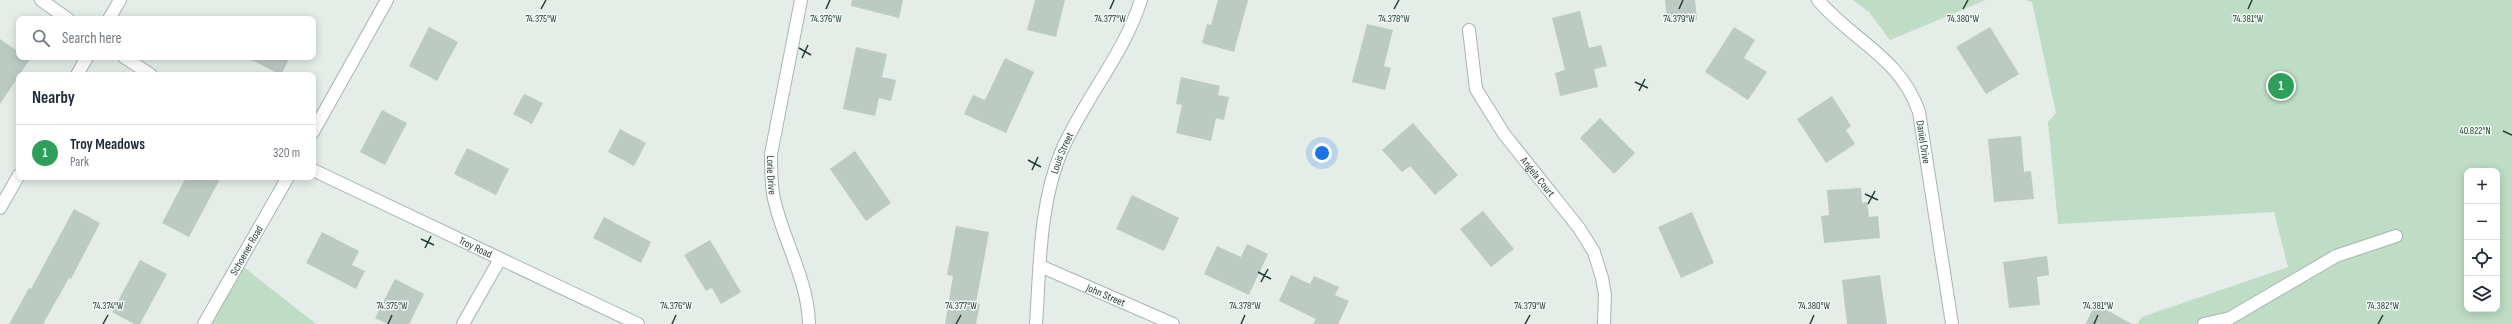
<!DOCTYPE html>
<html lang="en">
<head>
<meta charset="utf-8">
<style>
	body { margin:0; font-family:"Sofia Sans Condensed",sans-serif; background:#f2f2f3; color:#1f2937 }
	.controls { position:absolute; right:12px; bottom:12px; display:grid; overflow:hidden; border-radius:8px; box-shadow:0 2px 10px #0003 }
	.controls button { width:36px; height:36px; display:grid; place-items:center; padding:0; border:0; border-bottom:1px solid #e0e1e3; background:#fff; color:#1f2937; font:20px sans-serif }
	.you { position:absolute; left:1322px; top:153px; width:14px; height:14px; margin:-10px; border:3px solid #fff; border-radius:50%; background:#1a73e8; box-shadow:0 0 0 6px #1a73e833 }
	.badge { display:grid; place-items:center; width:26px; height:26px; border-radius:50%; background:#7c3aed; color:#fff; font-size:13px; font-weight:700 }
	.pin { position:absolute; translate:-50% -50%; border:2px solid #fff; box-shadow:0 1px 4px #0006 }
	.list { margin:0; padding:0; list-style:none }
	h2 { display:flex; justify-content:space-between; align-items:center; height:52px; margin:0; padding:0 16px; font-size:17px }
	h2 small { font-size:13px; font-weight:400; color:#747a83 }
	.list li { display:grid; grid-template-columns:26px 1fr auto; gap:12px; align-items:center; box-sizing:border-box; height:56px; padding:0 16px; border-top:1px solid #e0e1e3 }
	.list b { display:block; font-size:15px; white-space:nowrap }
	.list p { margin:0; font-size:13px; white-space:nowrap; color:#747a83 }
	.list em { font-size:13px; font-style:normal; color:#747a83 }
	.icon { flex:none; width:22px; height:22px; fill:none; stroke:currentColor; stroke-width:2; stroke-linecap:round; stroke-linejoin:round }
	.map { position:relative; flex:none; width:2512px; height:324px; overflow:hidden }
	.search { position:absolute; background:#fff; box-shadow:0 2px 10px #0003; left:16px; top:16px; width:300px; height:44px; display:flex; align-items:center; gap:10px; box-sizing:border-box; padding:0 14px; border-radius:8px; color:#747a83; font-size:15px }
	.panel { position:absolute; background:#fff; box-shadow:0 2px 10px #0003; left:16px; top:72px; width:300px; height:108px; border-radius:8px }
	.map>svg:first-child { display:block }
	.green { fill:#beddc4; fill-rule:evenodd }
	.building { fill:#bccac4 }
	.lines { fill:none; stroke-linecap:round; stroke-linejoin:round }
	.minor-casing { stroke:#a7b5af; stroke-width:14 }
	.minor { stroke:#fff; stroke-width:12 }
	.ticks { fill:none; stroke:#243e35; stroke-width:1.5 }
	.labels { text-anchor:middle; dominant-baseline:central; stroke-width:3; stroke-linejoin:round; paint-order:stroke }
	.street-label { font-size:11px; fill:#243e35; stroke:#f4f9f6 }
	.ticks-label { font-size:10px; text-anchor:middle; fill:#243e35; stroke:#f4f9f6; stroke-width:3; stroke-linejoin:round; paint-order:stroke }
</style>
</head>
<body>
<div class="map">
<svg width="2512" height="324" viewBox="0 0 2512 324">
	<rect width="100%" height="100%" fill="#e4ede8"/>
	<path class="green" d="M1853,0H1986L1890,40L1869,12Z
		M2025,0H2512V324H2137L2142,317L2288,267L2274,212L2058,224L2048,122L2056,113L2032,2ZM2467,171H2497V309H2467Z
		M236,261L316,324H204Z"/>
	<path class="building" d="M852,0H903L899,18L851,6Z
		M1035,0H1065L1056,37L1027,30Z
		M1218,0H1248L1234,52L1202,43L1207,24L1211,25Z
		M1665,0H1695L1697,20L1667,22Z
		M1580,11L1589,48L1601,45L1607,66L1594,69L1598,87L1560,96L1555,73L1565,70L1552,18Z
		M1367,24L1393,30L1384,66L1391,68L1385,90L1352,82Z
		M429,27L458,42L437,81L409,66Z
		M1734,27L1755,40L1744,58L1767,72L1748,100L1705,72Z
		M1990,27L2019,74L1986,94L1956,47Z
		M0,39L19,52V57L30,59L0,104Z
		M856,47L887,54L882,77L896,80L891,101L879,98L875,116L843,109Z
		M246,57H290L281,75Z
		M1005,58L1034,72L1006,133L964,114L973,95L985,100Z
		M1181,77L1220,86L1218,95L1229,97L1224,120L1216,118L1211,141L1176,133L1182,105L1176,104Z
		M524,94L543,103L532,124L513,114Z
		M1832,96L1851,126L1846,130L1855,144L1826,163L1797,119Z
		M382,110L407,123L385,165L360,152Z
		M1600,118L1635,153L1614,174L1580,138Z
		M1413,123L1458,175L1435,195L1410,166L1402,172L1382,150Z
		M620,129L646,143L634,166L608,152Z
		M2021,136L2024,172L2031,171L2034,199L1994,202L1988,139Z
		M467,148L509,169L496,195L454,174Z
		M855,151L891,203L866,221L830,169Z
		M186,177H221L189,237L162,223Z
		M1861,188L1862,203L1867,202L1869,217L1878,216L1880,238L1824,243L1821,216L1829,215L1827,190Z
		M1132,195L1179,218L1164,251L1116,229Z
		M74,209L100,223L71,279L69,278L43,324H9L29,288L31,289Z
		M1483,211L1514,249L1491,267L1460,229Z
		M1692,212L1714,263L1681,278L1658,227Z
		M604,217L651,242L641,263L593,238Z
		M956,226L989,232L976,303L980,304L976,324H945L953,276L947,275Z
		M322,232L359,251L352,265L365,271L356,289L306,263Z
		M710,240L741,292L721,304L712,288L706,291L684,255Z
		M1247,244L1268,254L1249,295L1204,274L1217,246L1241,257Z
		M2047,256L2049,275L2037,277L2040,305L2009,308L2003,262Z
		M140,260L167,274L140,324H134L112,312Z
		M1291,275L1310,284L1314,276L1339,287L1335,295L1349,301L1338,324H1313L1316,319L1279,301Z
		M1880,275L1887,324H1847L1842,280Z
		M395,279L424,294L409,324H387L375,318Z
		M2096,304L2132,324H2085Z"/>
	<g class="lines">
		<g class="minor-casing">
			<g id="minor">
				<path d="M41,0L68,19"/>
				<path id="s1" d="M801,0L771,154C771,167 771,180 773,194C781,237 808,278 809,324"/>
				<path id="s2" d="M1818,0C1853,41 1900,57 1919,112L1952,324"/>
				<path d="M109,19L120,0"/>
				<path id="s3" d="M1469,30L1476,89L1504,134L1579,228L1594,252L1602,278L1605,295L1604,324"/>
				<path d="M124,57L151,75"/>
				<path d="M77,75L87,57"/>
				<path d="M313,132L387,0"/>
				<path id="s4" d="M313,170L638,324"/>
				<path d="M0,208L19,175"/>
				<path id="s5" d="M1040,266L1173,324"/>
				<path id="s6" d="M204,324L288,177"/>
				<path d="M463,324L500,259"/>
				<path id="s7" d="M1036,324C1040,266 1039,204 1062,150C1085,98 1124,54 1141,0"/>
				<path d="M2204,324L2230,318L2336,256L2396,236"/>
			</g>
		</g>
		<use href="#minor" class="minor"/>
	</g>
	<path class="ticks" d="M541,9L546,0M826,9L830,0M1110,9L1114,0M1394,9L1399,0M1679,9L1683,0M1963,9L1968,0M2248,9L2252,0M799,48L811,55M802,58L808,45M1635,82L1648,88M1639,91L1645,79M2503,131L2512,135M1028,160L1041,167M1032,170L1038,157M1865,194L1878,200M1868,204L1875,191M421,239L434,245M425,248L431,236M1258,272L1271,279M1261,282L1268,269M103,324L108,315M388,324L392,315M672,324L676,315M956,324L961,315M1241,324L1245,315M1525,324L1530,315M1810,324L1814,315M2094,324L2098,315M2378,324L2383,315"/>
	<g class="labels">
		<g class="street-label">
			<text stroke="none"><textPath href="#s2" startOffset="183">Daniel Drive</textPath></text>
			<text stroke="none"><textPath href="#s7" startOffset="174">Louis Street</textPath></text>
			<text stroke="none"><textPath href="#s1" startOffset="178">Lorie Drive</textPath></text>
			<text stroke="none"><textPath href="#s3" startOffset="167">Angela Court</textPath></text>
			<text stroke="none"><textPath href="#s4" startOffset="180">Troy Road</textPath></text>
			<text stroke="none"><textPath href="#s6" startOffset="85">Schoener Road</textPath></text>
			<text stroke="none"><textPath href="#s5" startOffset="72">John Street</textPath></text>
		</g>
	</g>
	<g class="ticks-label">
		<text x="1394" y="22">74.378°W</text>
		<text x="1963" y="22">74.380°W</text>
		<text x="541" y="22">74.375°W</text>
		<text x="826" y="22">74.376°W</text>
		<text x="1110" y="22">74.377°W</text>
		<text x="1679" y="22">74.379°W</text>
		<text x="2248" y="22">74.381°W</text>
		<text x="2475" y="134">40.822°N</text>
		<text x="108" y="309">74.374°W</text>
		<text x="392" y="309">74.375°W</text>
		<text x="676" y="309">74.376°W</text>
		<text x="961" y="309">74.377°W</text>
		<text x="1245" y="309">74.378°W</text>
		<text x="1530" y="309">74.379°W</text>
		<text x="1814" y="309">74.380°W</text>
		<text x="2098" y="309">74.381°W</text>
		<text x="2383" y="309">74.382°W</text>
	</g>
</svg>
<div class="controls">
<button>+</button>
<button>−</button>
<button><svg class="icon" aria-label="locate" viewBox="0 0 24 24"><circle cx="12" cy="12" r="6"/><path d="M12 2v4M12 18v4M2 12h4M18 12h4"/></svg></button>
<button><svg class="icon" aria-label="layers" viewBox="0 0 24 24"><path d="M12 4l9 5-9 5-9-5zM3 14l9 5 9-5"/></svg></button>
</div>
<div class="you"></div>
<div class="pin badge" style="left:2281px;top:86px;background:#2e9e5b">1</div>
<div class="search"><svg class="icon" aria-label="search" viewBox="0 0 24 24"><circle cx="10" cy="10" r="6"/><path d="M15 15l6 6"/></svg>Search here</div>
<section class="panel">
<h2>Nearby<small></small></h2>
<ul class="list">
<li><span class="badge" style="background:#2e9e5b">1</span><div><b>Troy Meadows</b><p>Park</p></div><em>320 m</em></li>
</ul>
</section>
</div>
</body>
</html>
